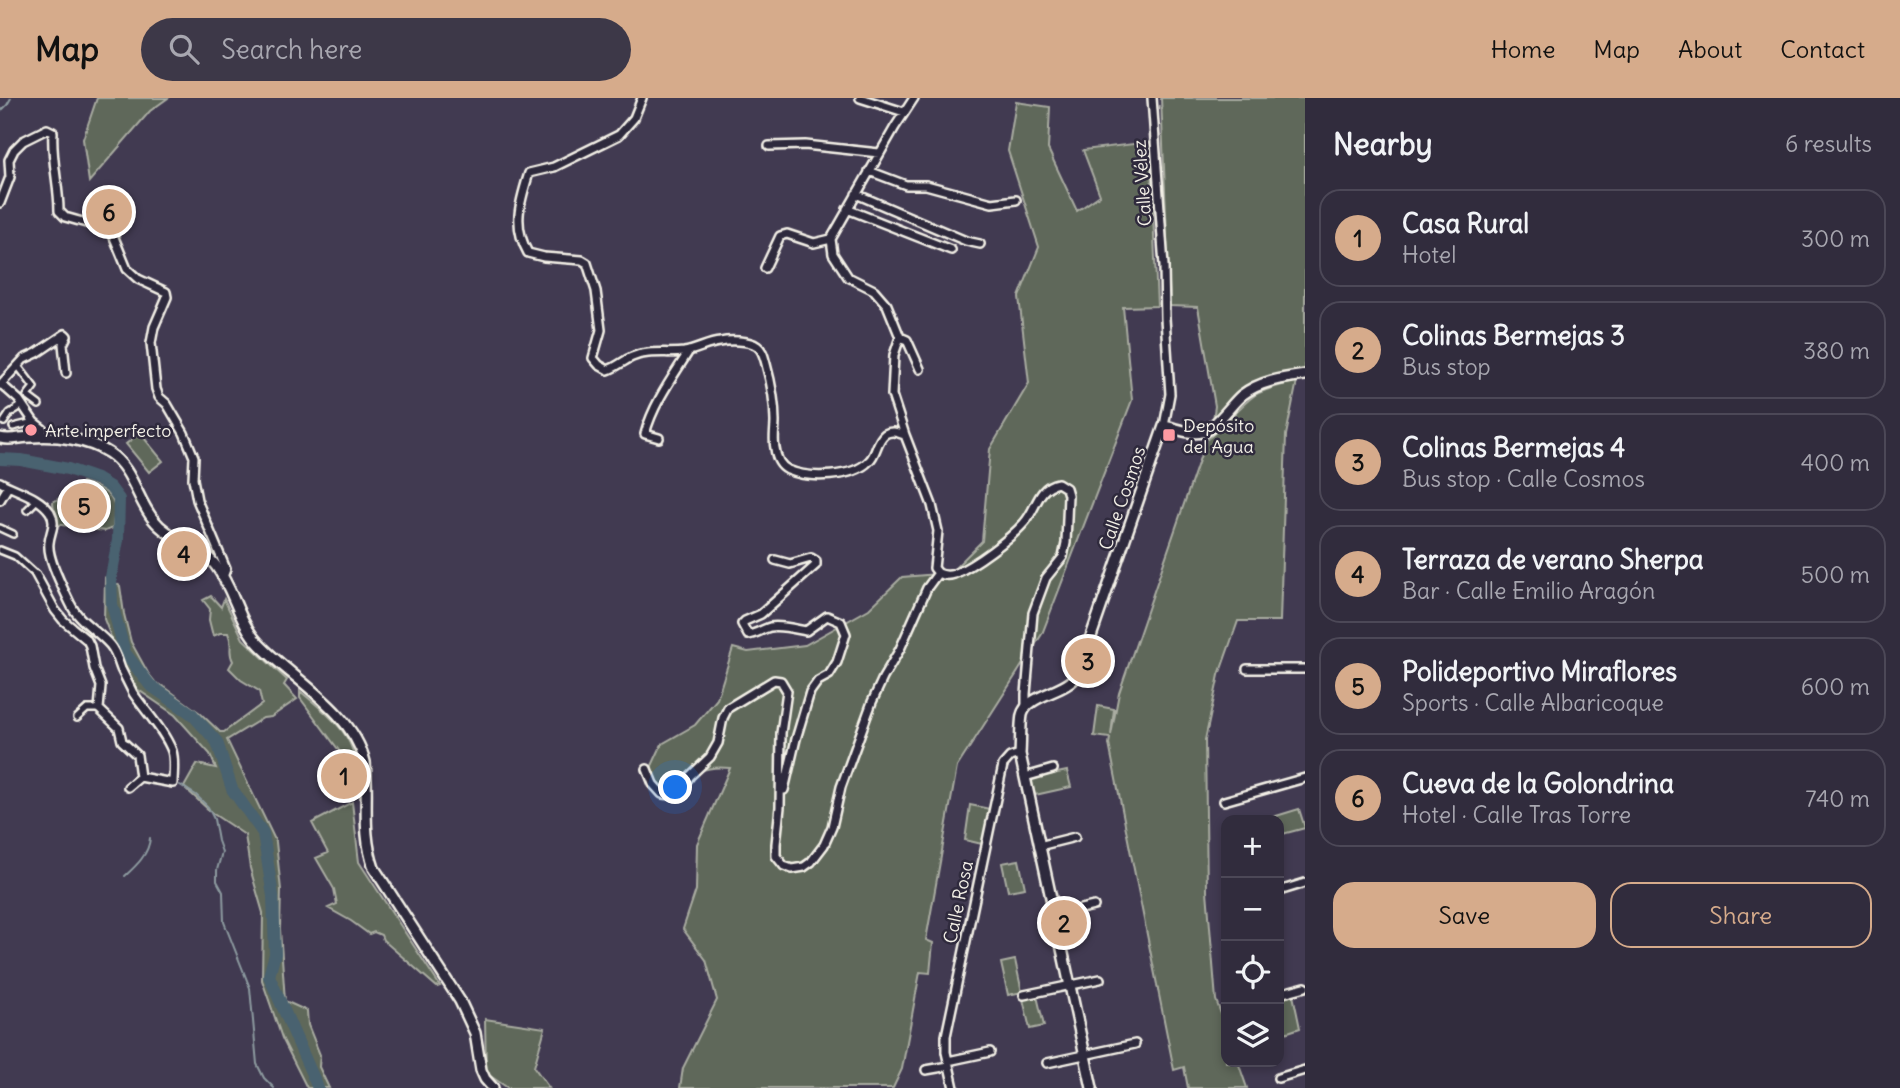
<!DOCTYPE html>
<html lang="en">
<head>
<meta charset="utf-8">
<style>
	body { margin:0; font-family:Delius,sans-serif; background:#3d3848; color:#f1f3f6 }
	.controls { position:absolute; right:21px; bottom:21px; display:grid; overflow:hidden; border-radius:14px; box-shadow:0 4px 10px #0003 }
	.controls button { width:63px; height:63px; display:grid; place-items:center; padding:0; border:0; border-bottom:2px solid #4c4857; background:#312c3d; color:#f1f3f6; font:35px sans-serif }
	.you { position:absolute; left:676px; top:690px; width:24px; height:24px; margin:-18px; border:5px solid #fff; border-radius:50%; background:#1a73e8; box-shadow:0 0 0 10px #1a73e833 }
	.badge { display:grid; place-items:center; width:46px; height:46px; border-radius:50%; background:#d6ab8b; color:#111; font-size:23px; font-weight:700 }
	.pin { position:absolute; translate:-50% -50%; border:4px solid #fff; box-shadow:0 2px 7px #0006 }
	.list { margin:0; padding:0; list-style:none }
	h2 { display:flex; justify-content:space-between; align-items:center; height:91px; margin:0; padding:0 28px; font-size:30px }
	h2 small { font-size:23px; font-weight:400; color:#a8a7b0 }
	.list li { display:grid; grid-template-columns:46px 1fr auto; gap:21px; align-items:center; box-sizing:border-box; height:98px; margin:0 14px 14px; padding:0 14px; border:2px solid #4c4857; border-radius:21px }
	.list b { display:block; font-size:26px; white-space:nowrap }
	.list p { margin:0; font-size:23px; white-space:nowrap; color:#a8a7b0 }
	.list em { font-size:23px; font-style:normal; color:#a8a7b0 }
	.actions { display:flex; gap:14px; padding:21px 28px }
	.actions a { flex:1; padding:16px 0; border:2px solid #d6ab8b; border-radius:21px; text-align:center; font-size:24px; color:#d6ab8b }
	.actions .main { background:#d6ab8b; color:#111 }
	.icon { flex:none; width:38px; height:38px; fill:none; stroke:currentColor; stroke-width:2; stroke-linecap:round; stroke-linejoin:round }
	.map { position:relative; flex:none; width:1305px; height:990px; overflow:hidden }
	header { display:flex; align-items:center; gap:42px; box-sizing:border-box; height:98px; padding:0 35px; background:#d6ab8b; color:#111 }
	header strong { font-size:33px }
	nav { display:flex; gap:38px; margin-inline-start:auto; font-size:24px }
	.search { width:490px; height:63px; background:#3d3848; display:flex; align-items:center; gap:18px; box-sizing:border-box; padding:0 24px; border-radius:38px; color:#a8a7b0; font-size:26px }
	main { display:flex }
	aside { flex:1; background:#312c3d }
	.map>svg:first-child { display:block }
	.green { fill:#5e675a; stroke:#a9aca1; stroke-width:2 }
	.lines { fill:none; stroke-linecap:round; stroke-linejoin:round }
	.stream { stroke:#8d9ba0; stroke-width:2 }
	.river { stroke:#496270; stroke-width:12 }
	.pedestrian-casing { stroke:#f4f1e8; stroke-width:10 }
	.minor-casing { stroke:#f4f1e8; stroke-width:12 }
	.tertiary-casing { stroke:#f4f1e8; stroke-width:14 }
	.pedestrian { stroke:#2f2a3d; stroke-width:5 }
	.minor { stroke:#2f2a3d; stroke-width:7 }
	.tertiary { stroke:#2f2a3d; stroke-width:9 }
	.poi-dot { fill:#ff9aa2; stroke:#2f2a3d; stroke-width:2.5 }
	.labels { text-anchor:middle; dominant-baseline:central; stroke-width:5; stroke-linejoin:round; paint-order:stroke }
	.street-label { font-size:18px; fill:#f4f1e8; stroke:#2f2a3d }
	.poi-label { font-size:18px; fill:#f4f1e8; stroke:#2f2a3d; text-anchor:start }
</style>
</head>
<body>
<header>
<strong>Map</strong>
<div class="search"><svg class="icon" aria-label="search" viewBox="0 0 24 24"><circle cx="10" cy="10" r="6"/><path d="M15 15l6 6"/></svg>Search here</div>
<nav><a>Home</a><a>Map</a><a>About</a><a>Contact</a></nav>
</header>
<main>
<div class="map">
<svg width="1305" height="990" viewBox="0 0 1305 990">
	<rect width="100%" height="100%" fill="#413a51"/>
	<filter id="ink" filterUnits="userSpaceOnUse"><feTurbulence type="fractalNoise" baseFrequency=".0143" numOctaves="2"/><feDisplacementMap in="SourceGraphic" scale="14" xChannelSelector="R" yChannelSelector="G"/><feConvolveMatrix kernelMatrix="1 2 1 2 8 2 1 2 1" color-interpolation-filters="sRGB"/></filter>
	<g filter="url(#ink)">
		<path class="green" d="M97,0H168L150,13L89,84L83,41Z
			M1161,0H1305V274C1287,273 1251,285 1236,297C1227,303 1220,314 1213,322L1215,308L1198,209L1170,208Z
			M1016,4L1050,9L1048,51L1077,113L1100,97L1083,52L1150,44L1157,208L1123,209L1132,302L1042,536L957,669L926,842L933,845L930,875L920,874L902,971L893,990H680L683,970L717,902L706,862L683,831L696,792L697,746L730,670C699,667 695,676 676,698L654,693L650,672L662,646L695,627L717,601L733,550L748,554L805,547L869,511L902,479L950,475L982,443L990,351L1029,285L1019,199L1039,149L1008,53Z
			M1297,283L1286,337L1280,523H1238L1219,577L1205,642L1207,793L1216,902L1226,930V964H1238L1247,990H1188L1184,969L1174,972L1109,646L1110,640L1094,638L1098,608L1114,611L1111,637L1119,595L1206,342C1224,329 1237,310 1255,297C1266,290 1284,287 1297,283Z
			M140,335L163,363L149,374L126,346Z
			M82,384C94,387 111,393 114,407C116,413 113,423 113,430L105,433L55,426L53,404L78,389Z
			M105,480L120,488L124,516L131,544L148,575L156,585L166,590L200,615L220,634H224L262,606L259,593L241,582L229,570L233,563C227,553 234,548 228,535H220L213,538L209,522L210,511L203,502L211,498L221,509L224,501L243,541L287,582L284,587L297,601L271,619L263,620L227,642L276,744L281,792L280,831L285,903L307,913L308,927L320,957L319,969L329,990H307L282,940L262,882L263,815L250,770L245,737L212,715L184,689L197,666L216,670L210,656L175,617L137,591L123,570L104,521Z
			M300,593C340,627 358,638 359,694L343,658L300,600Z
			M1067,673L1071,689L1035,697L1031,683L1034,680Z
			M352,704L359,764L440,888L437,889L383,842L381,837L374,834L369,836L351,823L328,810L337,806L334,791L316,760L328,755L312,725Z
			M970,707L990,711L982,746L965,742Z
			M1299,711L1305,730L1279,737V722H1263Z
			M1019,762L1025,790L1008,793L1002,765Z
			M1015,862L1022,894L1008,897L1001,865Z
			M1293,897L1300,930L1279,937V902Z
			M1037,898L1044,928L1030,931L1023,901Z
			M485,921L545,930L534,969L549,990H508L486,975Z"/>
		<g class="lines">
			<path class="stream" d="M0,14L7,7L11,0
				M180,687L196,697L208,709L214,721L218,743L222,754L217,772V783L223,794L224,824L250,890L257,966L264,980L274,990
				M125,778C136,768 149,756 150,740"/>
			<path class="river" d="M0,361L21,362L68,371L97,381L110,389L119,401L118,442L111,479L112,506L125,555L150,587L192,616L217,644L232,691L263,735L273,798L275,856L269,878L318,990"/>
			<g class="pedestrian-casing">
				<path id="pedestrian" d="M18,268L34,289L27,298L39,307
					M4,324L10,315L23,307
					M13,329L34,324
					M27,412L36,403
					M0,430L13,436
					M0,452L15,458L36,477
					M77,620L87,611H99"/>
			</g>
			<g class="minor-casing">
				<path id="minor" d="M642,0L634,20L619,37L554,69L529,75C520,104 512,127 528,155L544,159L582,162L587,165L596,193L601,232L593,260L599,267L608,272C617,269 623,263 632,259C648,252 667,256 684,254C697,252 708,245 720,244C729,242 749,242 757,248C763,252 764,259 766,266C771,284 775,305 775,324C775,332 773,342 775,350C776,359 780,368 788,372C809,381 853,380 869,363C877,356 876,343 885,336C892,332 898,335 905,337L932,407L938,433L934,470L938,475
					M860,0L904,14
					M1152,0L1164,168L1165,220L1170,296L1164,328
					M769,48L805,47L879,55
					M869,73L906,87H926L992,105L1016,102
					M856,96L966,143L980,146
					M0,105L10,79L9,62L14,52L23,43L47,31L53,34C51,61 59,86 59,113L65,119L111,132L127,171L138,181L166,194L167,199L154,229L151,245L156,291L159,299L167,306L184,335L194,359L193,381L197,402L226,471L223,479
					M847,111L951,152
					M765,170L780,138L787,136L814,145L831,141
					M900,239L907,242L920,271
					M1,286L19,302L34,324L43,331V338
					M0,287L24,261L37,255L65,236L67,238L63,246L66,275
					M905,337L892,297L894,257L900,239L887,207L874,192L848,179L833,156L831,141L895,29L914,0
					M659,340L645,336C653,306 672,280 689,253
					M0,384C16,393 39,398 50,414C57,426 50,433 49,445C47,460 63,490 70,505C78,523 97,532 110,547C116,554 118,563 121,571C125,579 129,587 133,595C145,613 164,632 172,653C175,663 173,675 173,685L140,679L128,689
					M0,402L8,389
					M775,462L790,466L811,460L816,463V467L761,516L745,523L742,526L748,537C756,536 763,531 770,529C781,527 795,531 806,533L827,518L841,524L846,536L837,564L829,577L818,583L810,594L796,641L784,692
					M938,475C944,478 948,478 954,476C974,468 1010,441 1024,425C1037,411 1037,389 1058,385L1066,390L1068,397L1066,445L1063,459L1046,480L1033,515L1026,596V608
					M36,477L55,512L63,522L87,542L90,548L94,570L101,588L99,611L119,630L122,643L137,657L140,679
					M1247,571H1305
					M647,671L653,686L662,696L673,697L680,692L690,678L710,659L718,645L723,620L728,610L774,582L781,583L787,593L781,635L780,709L776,746V758L784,768L792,771L804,769L811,764L824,747L832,729L841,689L872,604L883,580L900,551L927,490L938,475
					M1025,679L1053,671
					M1224,703L1305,680
					M1039,748L1075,739
					M1279,793L1305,785
					M1054,817L1094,808
					M1279,896L1305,889
					M1024,897L1100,881
					M948,963L990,954
					M1047,965L1135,946
					M926,972L949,968
					M1278,980L1305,972
					M954,990L946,954V938L1003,667L1010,659L1020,656"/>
			</g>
			<g class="tertiary-casing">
				<path id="tertiary" d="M0,340C10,343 21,339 32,339C56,337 88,341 109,355C133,371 136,400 153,421C170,443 200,446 216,468C235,493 238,525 260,547C294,582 353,614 365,664C369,701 361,733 374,770L460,903L475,935L481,972L485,981L493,990
					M1092,990L1020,656C1021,644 1020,629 1022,617C1027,596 1067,595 1078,576L1164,328C1175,330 1191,337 1202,334C1215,331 1231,306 1242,297C1260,283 1283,280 1305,277"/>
			</g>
			<use href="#pedestrian" class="pedestrian"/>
			<use href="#minor" class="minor"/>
			<use href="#tertiary" class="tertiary"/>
		</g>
	</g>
	<g class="poi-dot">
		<circle cx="31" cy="332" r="7"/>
		<rect x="1162" y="330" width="14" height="14" rx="3.5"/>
	</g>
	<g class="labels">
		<g class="street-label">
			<text transform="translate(1142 85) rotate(-94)">Calle Vélez</text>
			<text transform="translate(1122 400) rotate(-71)">Calle Cosmos</text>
			<text transform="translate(958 804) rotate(-78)">Calle Rosa</text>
		</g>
		<g class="poi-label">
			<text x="1183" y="327">Depósito<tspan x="1183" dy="21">del Agua</tspan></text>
			<text x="45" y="332">Arte imperfecto</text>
		</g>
	</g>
</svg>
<div class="controls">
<button>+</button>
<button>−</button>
<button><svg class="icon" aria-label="locate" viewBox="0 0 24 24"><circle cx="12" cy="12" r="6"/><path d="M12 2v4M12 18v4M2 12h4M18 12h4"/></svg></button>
<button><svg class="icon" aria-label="layers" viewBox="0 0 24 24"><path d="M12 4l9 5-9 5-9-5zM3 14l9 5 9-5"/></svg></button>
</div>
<div class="you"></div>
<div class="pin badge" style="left:344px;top:678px">1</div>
<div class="pin badge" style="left:1064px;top:825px">2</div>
<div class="pin badge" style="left:1088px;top:563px">3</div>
<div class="pin badge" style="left:184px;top:456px">4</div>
<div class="pin badge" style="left:84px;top:408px">5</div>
<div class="pin badge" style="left:109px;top:114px">6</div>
</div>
<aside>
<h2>Nearby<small>6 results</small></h2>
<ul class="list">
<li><span class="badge">1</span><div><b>Casa Rural</b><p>Hotel</p></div><em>300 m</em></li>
<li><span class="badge">2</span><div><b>Colinas Bermejas 3</b><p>Bus stop</p></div><em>380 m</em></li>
<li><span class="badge">3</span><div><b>Colinas Bermejas 4</b><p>Bus stop · Calle Cosmos</p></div><em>400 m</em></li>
<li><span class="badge">4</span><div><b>Terraza de verano Sherpa</b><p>Bar · Calle Emilio Aragón</p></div><em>500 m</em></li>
<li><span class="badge">5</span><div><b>Polideportivo Miraflores</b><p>Sports · Calle Albaricoque</p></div><em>600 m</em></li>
<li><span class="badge">6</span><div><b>Cueva de la Golondrina</b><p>Hotel · Calle Tras Torre</p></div><em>740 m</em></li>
</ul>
<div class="actions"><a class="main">Save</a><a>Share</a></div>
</aside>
</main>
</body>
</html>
